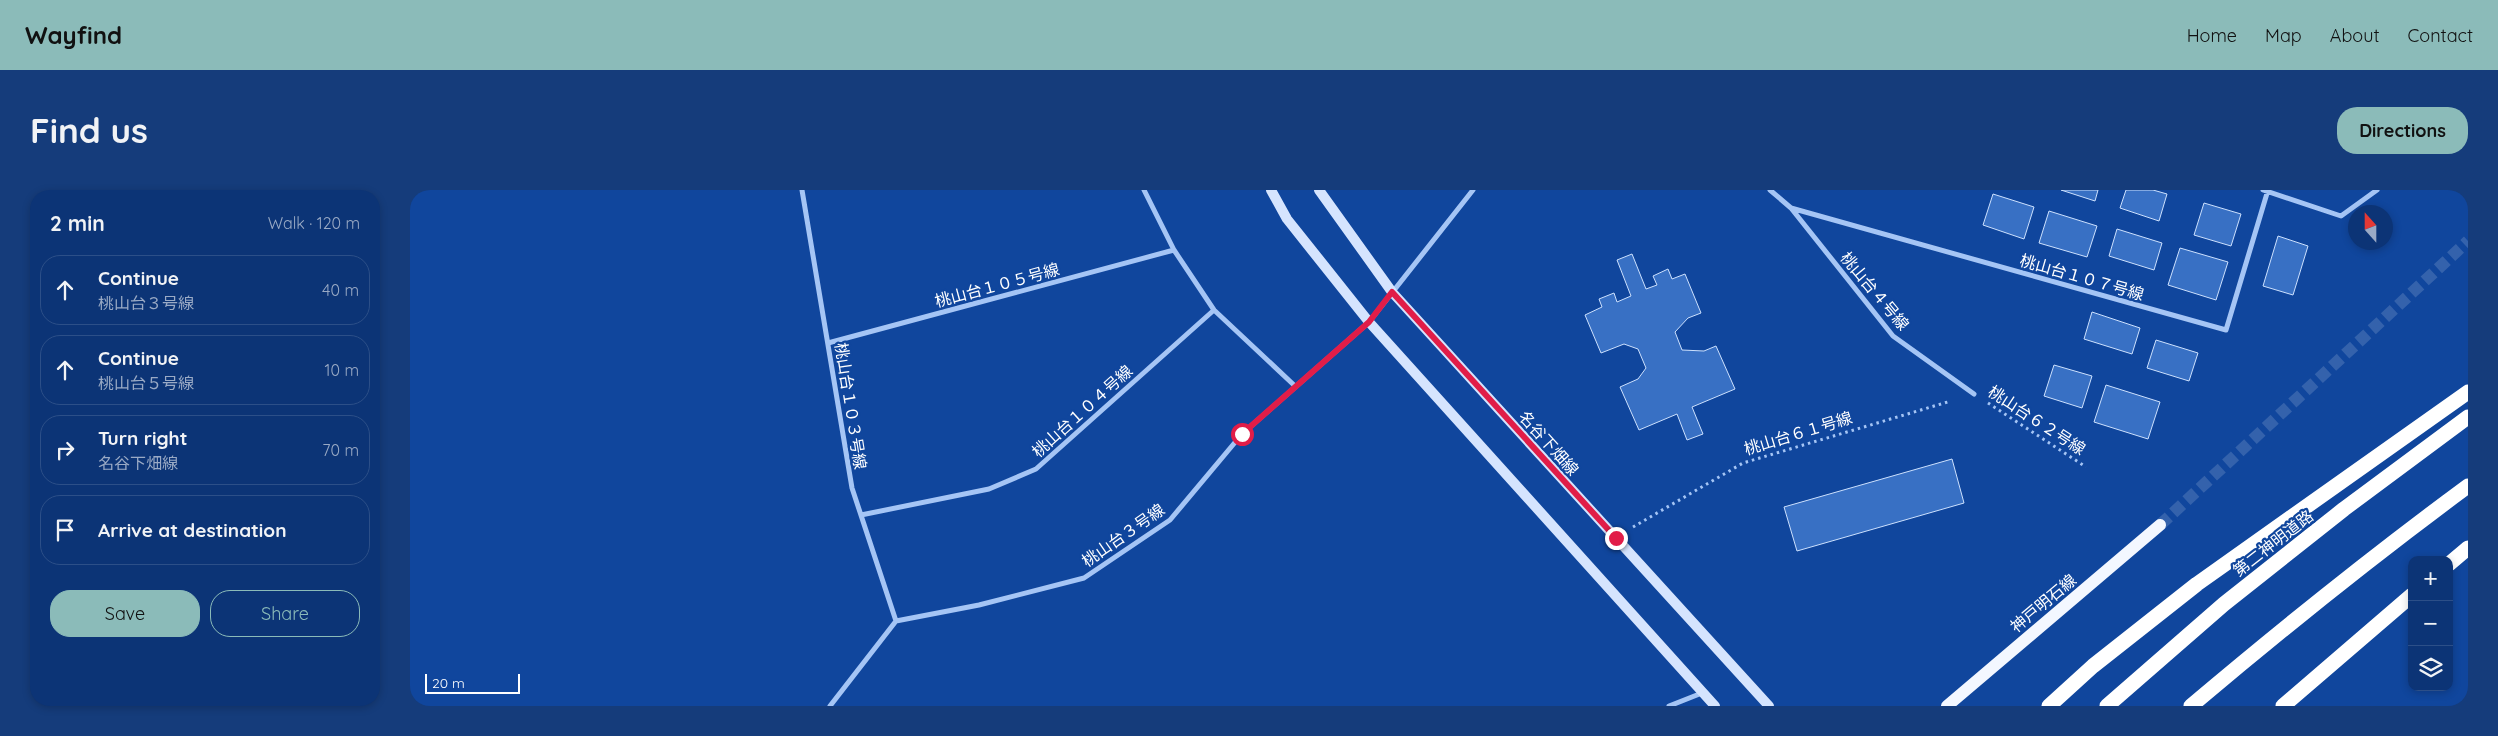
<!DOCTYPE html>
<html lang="en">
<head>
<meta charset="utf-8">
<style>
	body { margin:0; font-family:Quicksand,"Noto Sans JP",sans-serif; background:#153c7b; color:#f1f3f6 }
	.controls { position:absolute; right:15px; bottom:15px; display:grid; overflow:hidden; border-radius:10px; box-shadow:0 2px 8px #0003 }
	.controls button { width:45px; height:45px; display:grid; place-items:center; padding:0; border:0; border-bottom:1px solid #2c4f88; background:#0c3476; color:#f1f3f6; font:25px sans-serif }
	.compass { position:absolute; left:1938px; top:15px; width:45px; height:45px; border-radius:50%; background:#0c3476; box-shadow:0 2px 8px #0003; rotate:339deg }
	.scale { position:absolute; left:15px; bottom:12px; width:95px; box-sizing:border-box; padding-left:5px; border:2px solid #fff; border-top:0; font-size:14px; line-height:18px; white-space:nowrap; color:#fff; -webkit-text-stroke:4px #10469d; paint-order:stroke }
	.stop { position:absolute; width:15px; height:15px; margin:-11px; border:4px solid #e11d48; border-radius:50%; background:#fff }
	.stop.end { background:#e11d48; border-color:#fff; box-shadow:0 1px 5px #0008 }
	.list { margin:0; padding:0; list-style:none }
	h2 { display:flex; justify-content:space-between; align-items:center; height:65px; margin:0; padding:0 20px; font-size:21px }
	h2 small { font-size:16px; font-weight:400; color:#9aaac5 }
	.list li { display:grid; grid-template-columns:32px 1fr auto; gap:15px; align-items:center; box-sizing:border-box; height:70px; margin:0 10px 10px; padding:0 10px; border:1px solid #2c4f88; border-radius:20px }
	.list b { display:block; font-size:19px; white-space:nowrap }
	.list p { margin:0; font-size:16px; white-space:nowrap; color:#9aaac5 }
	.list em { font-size:16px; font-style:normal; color:#9aaac5 }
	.actions { display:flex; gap:10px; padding:15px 20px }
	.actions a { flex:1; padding:11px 0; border:1px solid #8bbbb9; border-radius:20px; text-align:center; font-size:18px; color:#8bbbb9 }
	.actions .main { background:#8bbbb9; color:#111 }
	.icon { flex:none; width:28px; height:28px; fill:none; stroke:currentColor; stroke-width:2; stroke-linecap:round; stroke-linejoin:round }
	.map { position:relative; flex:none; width:2058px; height:516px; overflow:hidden; border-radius:20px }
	header { display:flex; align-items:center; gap:30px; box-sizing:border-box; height:70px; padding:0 25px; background:#8bbbb9; color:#111 }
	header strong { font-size:24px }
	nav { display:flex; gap:28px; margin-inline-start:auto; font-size:18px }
	.intro { display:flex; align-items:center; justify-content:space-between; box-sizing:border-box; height:120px; padding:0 30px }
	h1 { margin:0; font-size:35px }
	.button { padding:12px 22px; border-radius:20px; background:#8bbbb9; color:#111; font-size:18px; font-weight:700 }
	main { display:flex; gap:30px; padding:0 30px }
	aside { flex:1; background:#0c3476; border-radius:20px; box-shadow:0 2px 8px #0003 }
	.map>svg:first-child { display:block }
	.building { fill:#3870c4; stroke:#cde1fe }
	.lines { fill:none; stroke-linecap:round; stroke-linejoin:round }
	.primary-tunnel { stroke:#3462ac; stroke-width:12; stroke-dasharray:12 6; stroke-linecap:butt }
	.path { stroke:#a5c5f5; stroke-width:3; stroke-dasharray:2.5 4; stroke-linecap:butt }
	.street { stroke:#a5c5f5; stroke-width:5 }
	.secondary { stroke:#d5e4fe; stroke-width:10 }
	.primary { stroke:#f3f7ff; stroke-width:12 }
	.highway { stroke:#fff; stroke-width:15 }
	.route { stroke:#e11d48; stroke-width:6 }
	.labels { text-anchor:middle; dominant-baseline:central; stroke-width:4.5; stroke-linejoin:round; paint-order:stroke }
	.street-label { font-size:16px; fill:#fff; stroke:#10469d }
</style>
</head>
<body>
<header>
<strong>Wayfind</strong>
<nav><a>Home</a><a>Map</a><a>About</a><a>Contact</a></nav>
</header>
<div class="intro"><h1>Find us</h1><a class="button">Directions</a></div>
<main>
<aside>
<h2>2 min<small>Walk · 120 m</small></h2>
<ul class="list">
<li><svg class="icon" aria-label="ahead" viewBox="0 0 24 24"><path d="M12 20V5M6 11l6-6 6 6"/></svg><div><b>Continue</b><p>桃山台３号線</p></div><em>40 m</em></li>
<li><svg class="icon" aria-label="ahead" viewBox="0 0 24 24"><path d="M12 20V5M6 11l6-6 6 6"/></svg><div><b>Continue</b><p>桃山台５号線</p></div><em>10 m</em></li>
<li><svg class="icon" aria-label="right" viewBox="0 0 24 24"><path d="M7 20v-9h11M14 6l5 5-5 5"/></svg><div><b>Turn right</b><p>名谷下畑線</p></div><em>70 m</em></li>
<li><svg class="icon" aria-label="arrive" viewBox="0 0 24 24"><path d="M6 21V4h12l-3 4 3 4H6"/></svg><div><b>Arrive at destination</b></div></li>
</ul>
<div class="actions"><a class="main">Save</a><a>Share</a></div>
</aside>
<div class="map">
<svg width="2058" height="516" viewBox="0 0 2058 516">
	<rect width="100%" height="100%" fill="#10469d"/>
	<path class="building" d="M1651,0H1688L1685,11Z
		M1716,0H1743L1757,4L1749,31L1710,18Z
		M1583,4L1624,17L1614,49L1573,35Z
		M1794,13L1831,24L1821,56L1784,45Z
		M1639,21L1687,36L1677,67L1629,53Z
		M1707,39L1752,53L1744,80L1699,66Z
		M1868,46L1898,56L1883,105L1853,96Z
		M1770,58L1818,72L1806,110L1758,95Z
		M1222,64L1236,99L1247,95L1243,86L1258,79L1262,89L1275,84L1291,123L1278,128L1265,142L1272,160L1294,161L1306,156L1325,199L1282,217L1293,244L1277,250L1267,224L1229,240L1210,197L1228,189L1236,178L1228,159L1214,154L1191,163L1175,125L1192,117L1189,109L1204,103L1207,112L1221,106L1207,70Z
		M1682,122L1730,138L1722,164L1674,149Z
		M1746,150L1788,163L1779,191L1737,178Z
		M1644,175L1682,186L1672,218L1634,206Z
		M1696,195L1750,212L1738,249L1684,232Z
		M1542,269L1554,313L1387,361L1374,317Z"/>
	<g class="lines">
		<path class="primary-tunnel" d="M1750,335L2058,51"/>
		<path class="path" d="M1578,213L1676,277
			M1223,337L1333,273L1541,211"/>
		<path class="street" d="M392,0L442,298L486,431
			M734,0L764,60L804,120L885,196
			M1360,0L1381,18L1483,146L1564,204
			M1853,0L1931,26L1967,0
			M1381,18L1816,140L1858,0
			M418,153L764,60
			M451,325L579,299L626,279L804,120
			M420,516L486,431L569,415L674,388L760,330L832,244L959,132L1063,0
			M1259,516L1292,503"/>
		<path class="secondary" d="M861,0L877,29L959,132L1305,516
			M909,0L982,102L1359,516"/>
		<path class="primary" d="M1537,516L1750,335"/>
		<path class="highway" d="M2039,374L2058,358
			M1639,516L1683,476L1787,394L2058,202
			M1697,516L1814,414L1934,319L2058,227
			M1781,516C1871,440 1963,366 2058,296
			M1873,516L2002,405"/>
	</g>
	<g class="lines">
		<path class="route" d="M832,244L959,132L982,102L1206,348"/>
	</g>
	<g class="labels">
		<g class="street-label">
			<text transform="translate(1672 87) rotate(16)">桃山台１０７号線</text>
			<text transform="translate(587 95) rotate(-15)">桃山台１０５号線</text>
			<text transform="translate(1465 101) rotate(50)">桃山台４号線</text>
			<text transform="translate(441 216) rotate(81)">桃山台１０３号線</text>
			<text transform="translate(672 221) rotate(-42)">桃山台１０４号線</text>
			<text transform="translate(1627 230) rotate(33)">桃山台６２号線</text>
			<text transform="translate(1388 243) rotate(-17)">桃山台６１号線</text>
			<text transform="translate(1139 253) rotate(48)">名谷下畑線</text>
			<text transform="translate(713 345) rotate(-35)">桃山台３号線</text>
			<text transform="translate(1863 353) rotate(-38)">第二神明道路</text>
			<text transform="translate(1633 413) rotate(-40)">神戸明石線</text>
		</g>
	</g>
</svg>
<div class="controls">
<button>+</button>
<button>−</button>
<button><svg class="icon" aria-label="layers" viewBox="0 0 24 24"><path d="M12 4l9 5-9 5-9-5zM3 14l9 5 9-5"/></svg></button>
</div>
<svg class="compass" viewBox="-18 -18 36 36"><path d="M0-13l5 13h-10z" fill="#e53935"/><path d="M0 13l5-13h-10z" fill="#9aaac5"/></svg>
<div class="scale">20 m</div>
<div class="stop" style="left:832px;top:244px"></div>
<div class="stop end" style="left:1206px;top:348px"></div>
</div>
</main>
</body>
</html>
